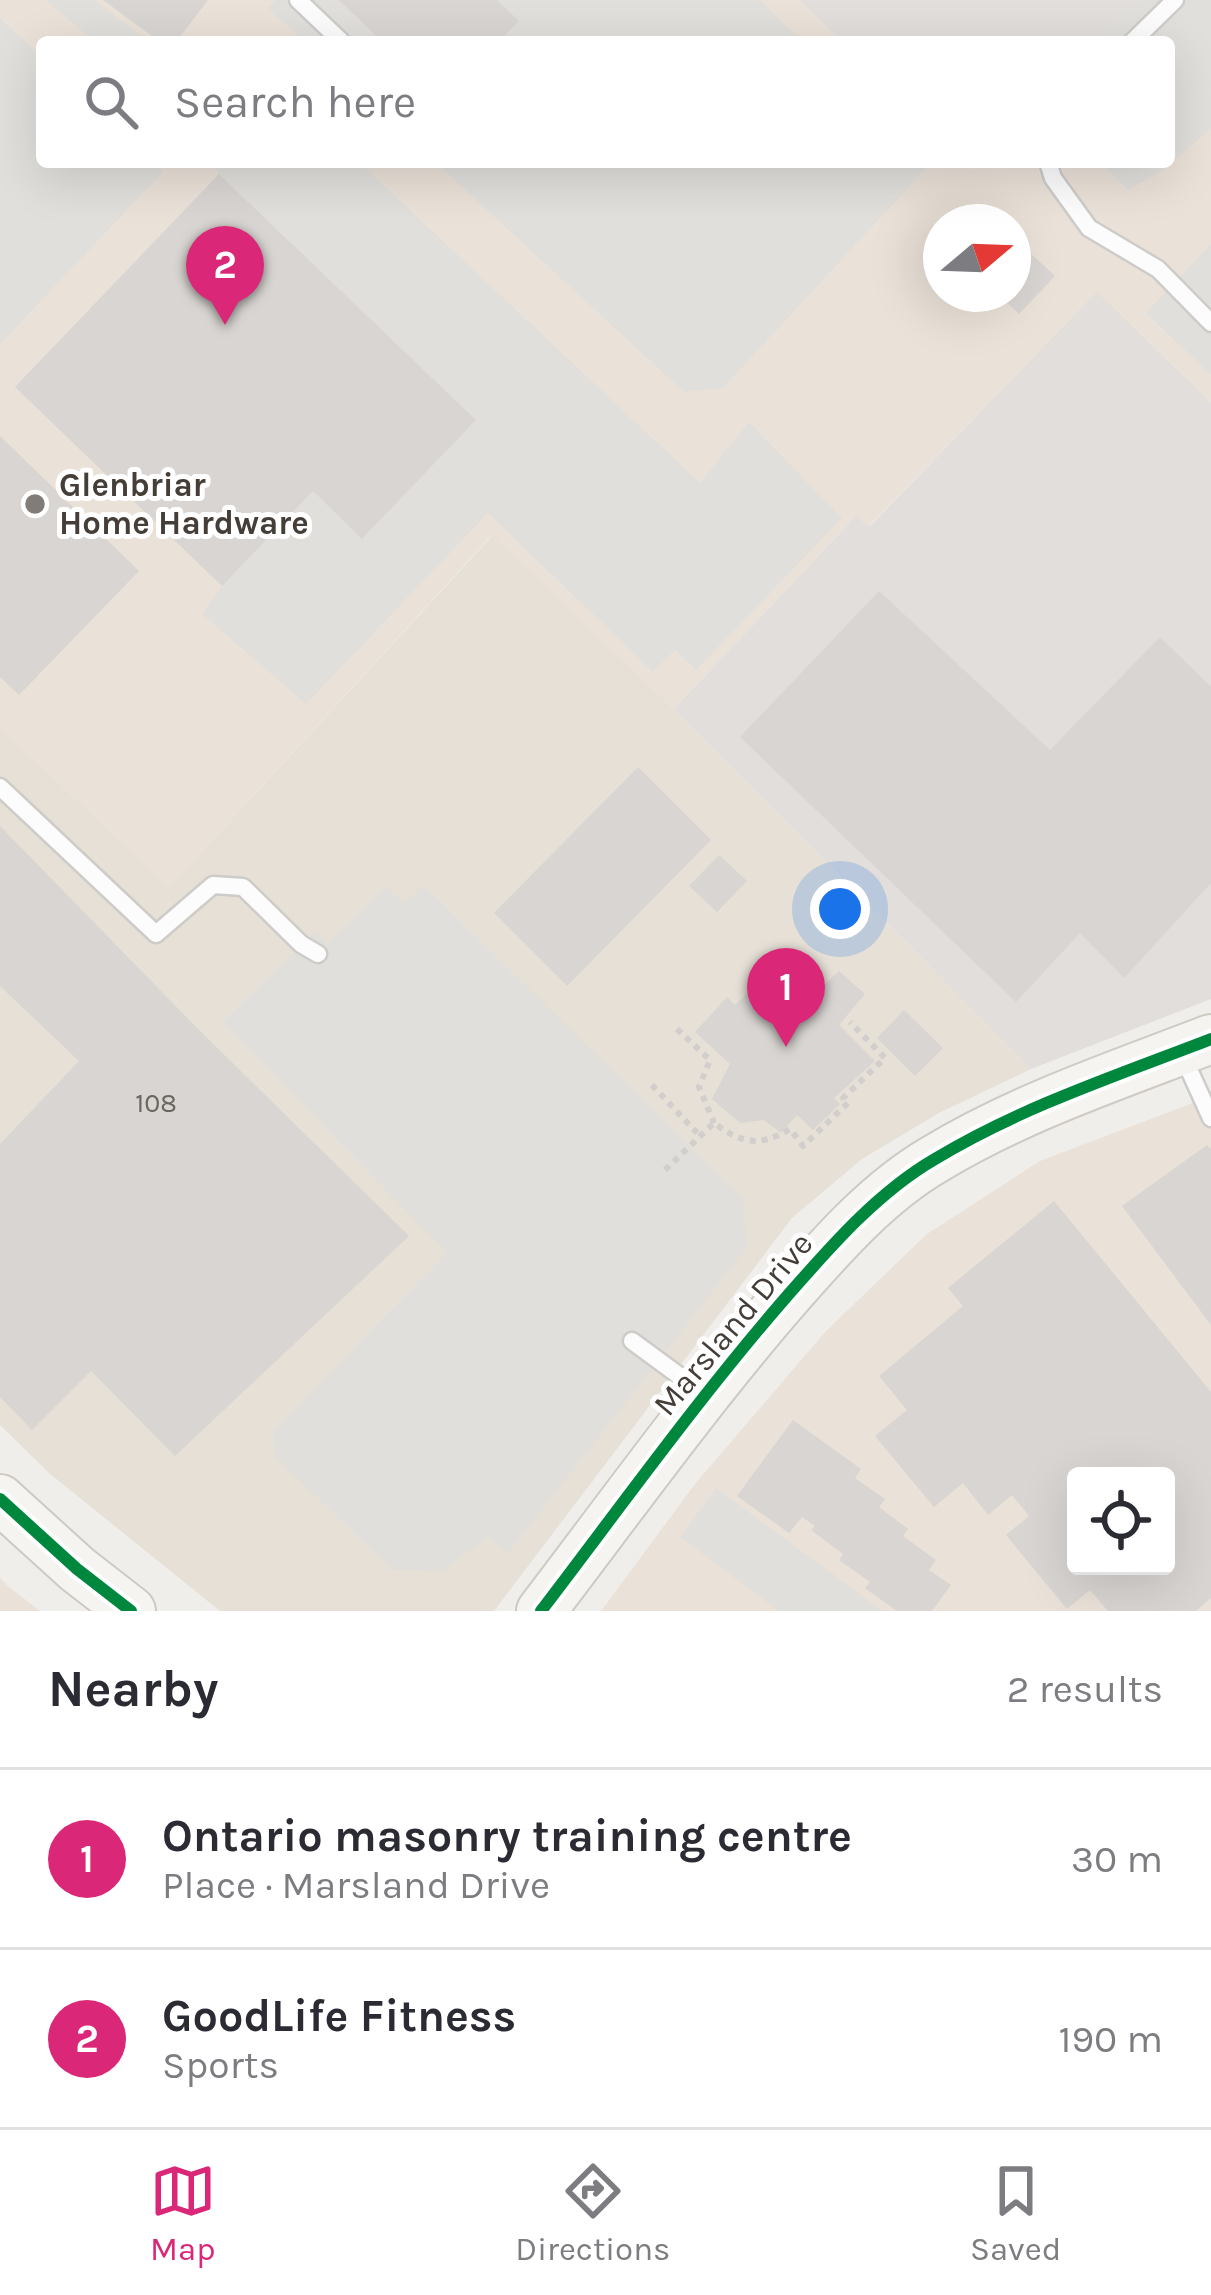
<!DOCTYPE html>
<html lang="en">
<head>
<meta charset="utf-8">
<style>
	body { margin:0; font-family:Karla,sans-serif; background:#f7f7f7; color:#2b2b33 }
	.controls { position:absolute; right:36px; bottom:36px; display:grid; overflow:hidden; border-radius:12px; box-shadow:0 12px 48px #0002 }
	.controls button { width:108px; height:108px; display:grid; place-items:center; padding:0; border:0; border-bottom:3px solid #e1e1e2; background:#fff; color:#2b2b33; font:60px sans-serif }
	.compass { position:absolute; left:923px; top:204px; width:108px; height:108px; border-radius:50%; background:#fff; box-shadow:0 12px 48px #0002; rotate:71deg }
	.you { position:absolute; left:840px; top:909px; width:42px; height:42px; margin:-30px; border:9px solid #fff; border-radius:50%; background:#1a73e8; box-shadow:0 0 0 18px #1a73e833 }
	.badge { display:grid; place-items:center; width:78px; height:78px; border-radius:50%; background:#db2777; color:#fff; font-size:39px; font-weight:700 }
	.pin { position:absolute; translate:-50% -99px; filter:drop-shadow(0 3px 6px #0008) }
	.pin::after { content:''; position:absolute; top:63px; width:42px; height:36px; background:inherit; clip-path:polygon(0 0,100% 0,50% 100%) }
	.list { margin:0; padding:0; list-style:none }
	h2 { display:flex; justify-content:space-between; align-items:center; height:156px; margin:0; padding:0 48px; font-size:51px }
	h2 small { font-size:39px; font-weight:400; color:#7c7c81 }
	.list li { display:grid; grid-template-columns:78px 1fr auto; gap:36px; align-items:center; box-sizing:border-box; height:180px; padding:0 48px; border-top:3px solid #e1e1e2 }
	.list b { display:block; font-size:45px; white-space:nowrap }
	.list p { margin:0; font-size:39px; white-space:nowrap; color:#7c7c81 }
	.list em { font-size:39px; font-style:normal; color:#7c7c81 }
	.icon { flex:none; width:66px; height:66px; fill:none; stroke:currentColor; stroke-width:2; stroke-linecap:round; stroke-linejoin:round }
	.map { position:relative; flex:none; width:1211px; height:1611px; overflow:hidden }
	.search { position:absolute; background:#fff; box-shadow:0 12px 48px #0002; left:36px; right:36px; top:36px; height:132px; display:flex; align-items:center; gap:30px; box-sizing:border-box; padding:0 42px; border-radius:12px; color:#7c7c81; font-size:45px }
	.sheet { height:516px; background:#fff }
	nav { display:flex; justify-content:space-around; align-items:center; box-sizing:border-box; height:168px; border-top:3px solid #e1e1e2; background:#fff; font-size:33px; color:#7c7c81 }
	nav a { display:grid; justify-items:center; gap:6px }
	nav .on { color:#db2777 }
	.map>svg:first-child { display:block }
	.commercial { fill:#eae1d8; fill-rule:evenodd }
	.industrial { fill:#e1dedb }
	.education { fill:#e6e0d7 }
	.parking { fill:#e1dfdc }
	.building { fill:#d8d5d2; fill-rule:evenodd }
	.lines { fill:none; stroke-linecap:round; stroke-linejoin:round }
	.lane-casing { stroke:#ceccc9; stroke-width:21 }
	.secondary-casing { stroke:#cecac3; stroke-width:52 }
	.path { stroke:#d1cecc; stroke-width:6; stroke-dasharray:6 6; stroke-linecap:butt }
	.lane { stroke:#fdfcfc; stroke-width:16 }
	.secondary { stroke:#f6f4f0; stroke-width:48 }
	.cycleway-casing { stroke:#fff; stroke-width:20 }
	.cycleway { stroke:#00873e; stroke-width:12 }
	.poi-dot { fill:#817c77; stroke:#fff; stroke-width:4.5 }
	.labels { text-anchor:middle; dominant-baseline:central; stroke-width:10; stroke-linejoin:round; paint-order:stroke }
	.number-label { font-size:27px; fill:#6b6560 }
	.poi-label { font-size:33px; font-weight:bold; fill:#453e38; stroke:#fff; text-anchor:start }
	.street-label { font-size:33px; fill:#453e38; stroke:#fff }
</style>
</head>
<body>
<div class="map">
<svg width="1211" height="1611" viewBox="0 0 1211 1611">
	<rect width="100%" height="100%" fill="#f0eeeb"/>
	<path class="commercial" d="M0,0H799L842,42H42V162H965L972,169L980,162H1169V42H1096L1136,0H1211V403L1097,293L868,527L855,517L674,709L491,536L169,887L0,727ZM941,222H1013V294H941Z
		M1211,1096V1611H601L695,1484L826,1331L927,1234L1040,1161ZM1076,1476H1166V1566H1076Z
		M0,1578L9,1587L40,1611H0Z"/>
	<path class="industrial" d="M799,0H1136L1096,42H842Z
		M1097,292L1211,403V999L1031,1069L674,709L856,516L869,527Z"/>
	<path class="education" d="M492,536L674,709L1031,1069L939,1113L862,1159L792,1218L494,1611H220L49,1473L0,1425V727L169,887Z"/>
	<path class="parking" d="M46,0H94L150,42H95Z
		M275,0H339L382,42H305L268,8Z
		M497,0H760L803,42H499L518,22Z
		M1136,0H1211V128L1165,169L1128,190L1099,162H1169V42H1096Z
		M0,18L42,57V162H154L164,171L0,344Z
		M207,162H359L700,483L749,422L842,518L696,670L675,650L653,672L488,513L306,704L202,614L222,586L313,491L363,539L476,420Z
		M435,162H926L929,165L723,388L684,392Z
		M1211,244V375L1146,313Z
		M423,885L743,1198L747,1247L508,1553L488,1537L442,1571L393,1570L275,1457L273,1431L447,1253L223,1022L314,933L328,943L386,887L405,903Z
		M716,1488L883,1611H779L680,1537Z"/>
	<path class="building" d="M103,0H208L176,42H160Z
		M339,0H497L519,21L499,42H382Z
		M219,174L476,420L362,539L313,491L222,586L15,387Z
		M979,205L997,222H963Z
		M1013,237L1055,276L1019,314L998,294H1013Z
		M0,436L139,571L19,695L0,677Z
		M879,591L1050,750L1160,637L1211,687V883L1124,978L1080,933L1016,1002L740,737Z
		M638,767L711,840L567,986L494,913Z
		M0,826L198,1029L409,1236L175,1456L91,1371L32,1430L0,1397V1144L79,1061L0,986Z
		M719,855L747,881L717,912L689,886Z
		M778,965L811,998L839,971L865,994L839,1025L875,1061L834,1098L840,1104L813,1130L797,1115L781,1133L764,1120L740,1123L712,1099L730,1064L695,1032L727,997L735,1005Z
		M904,1010L943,1048L915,1076L877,1038Z
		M1207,1145L1211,1149V1325L1122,1206Z
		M1054,1201L1211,1392V1598L1196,1611H1108L1090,1590L1067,1609L1006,1535L1029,1516L1012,1495L988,1515L963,1483L934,1507L875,1436L907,1410L879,1376L963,1306L948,1288ZM1076,1476H1166V1566H1076Z
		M793,1420L861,1469L855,1478L885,1499L879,1507L908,1529L903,1536L936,1560L929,1570L951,1585L932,1611H897L865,1588L870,1582L839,1560L843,1554L811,1530L815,1526L802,1517L789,1533L737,1496Z"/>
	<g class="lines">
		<g class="lane-casing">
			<path id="lane" d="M298,0L342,42
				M1132,42L1175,0
				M1048,162L1053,178L1089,228L1158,269L1211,323
				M0,787L156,934L213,885L243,887L301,944L318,954
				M1181,1052L1211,1118
				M632,1341L700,1391"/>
		</g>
		<g class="secondary-casing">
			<path id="secondary" d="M0,1499L77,1569L131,1611
				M541,1611C622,1505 700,1396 788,1295C831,1246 878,1192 935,1159C1021,1107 1118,1075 1211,1039"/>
		</g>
		<path class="path" d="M677,1029L710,1060L699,1087L714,1123
			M652,1085L700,1136
			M665,1170L714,1123C742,1144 760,1147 790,1129L803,1146L848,1103L843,1098L885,1058L850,1022"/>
		<use href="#lane" class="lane"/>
		<use href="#secondary" class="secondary"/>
		<g class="cycleway-casing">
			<path id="cycleway" d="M0,1499L77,1569L131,1611
				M541,1611C622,1505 700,1396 788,1295C831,1246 878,1192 935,1159C1021,1107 1118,1075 1211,1039"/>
		</g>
		<use href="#cycleway" class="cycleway"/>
	</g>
	<circle class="poi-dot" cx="35" cy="504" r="12"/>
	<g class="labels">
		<g class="number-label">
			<text x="156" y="1103">108</text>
		</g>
		<g class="poi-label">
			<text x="59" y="485">Glenbriar<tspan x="59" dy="38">Home Hardware</tspan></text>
		</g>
		<g class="street-label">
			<text transform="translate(733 1324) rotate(-50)">Marsland Drive</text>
		</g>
	</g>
</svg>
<div class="controls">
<button><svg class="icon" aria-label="locate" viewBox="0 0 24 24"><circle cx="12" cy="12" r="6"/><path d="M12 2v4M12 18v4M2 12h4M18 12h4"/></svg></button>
</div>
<svg class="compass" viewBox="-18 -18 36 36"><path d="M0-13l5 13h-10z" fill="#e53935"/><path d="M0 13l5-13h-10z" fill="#7c7c81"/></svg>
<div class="you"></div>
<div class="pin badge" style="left:786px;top:1047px">1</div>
<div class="pin badge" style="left:225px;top:325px">2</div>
<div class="search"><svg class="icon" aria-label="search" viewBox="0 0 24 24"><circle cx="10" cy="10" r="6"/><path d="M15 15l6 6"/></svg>Search here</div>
</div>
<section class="sheet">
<h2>Nearby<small>2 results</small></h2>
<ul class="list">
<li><span class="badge">1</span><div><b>Ontario masonry training centre</b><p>Place · Marsland Drive</p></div><em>30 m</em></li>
<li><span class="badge">2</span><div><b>GoodLife Fitness</b><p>Sports</p></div><em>190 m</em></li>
</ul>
</section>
<nav>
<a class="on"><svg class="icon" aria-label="map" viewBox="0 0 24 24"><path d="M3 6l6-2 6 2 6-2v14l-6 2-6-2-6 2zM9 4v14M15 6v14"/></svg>Map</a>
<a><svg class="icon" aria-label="directions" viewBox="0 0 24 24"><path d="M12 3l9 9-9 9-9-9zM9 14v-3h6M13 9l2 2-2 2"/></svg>Directions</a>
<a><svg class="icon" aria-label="saved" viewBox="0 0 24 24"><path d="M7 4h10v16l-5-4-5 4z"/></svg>Saved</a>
</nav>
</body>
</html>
